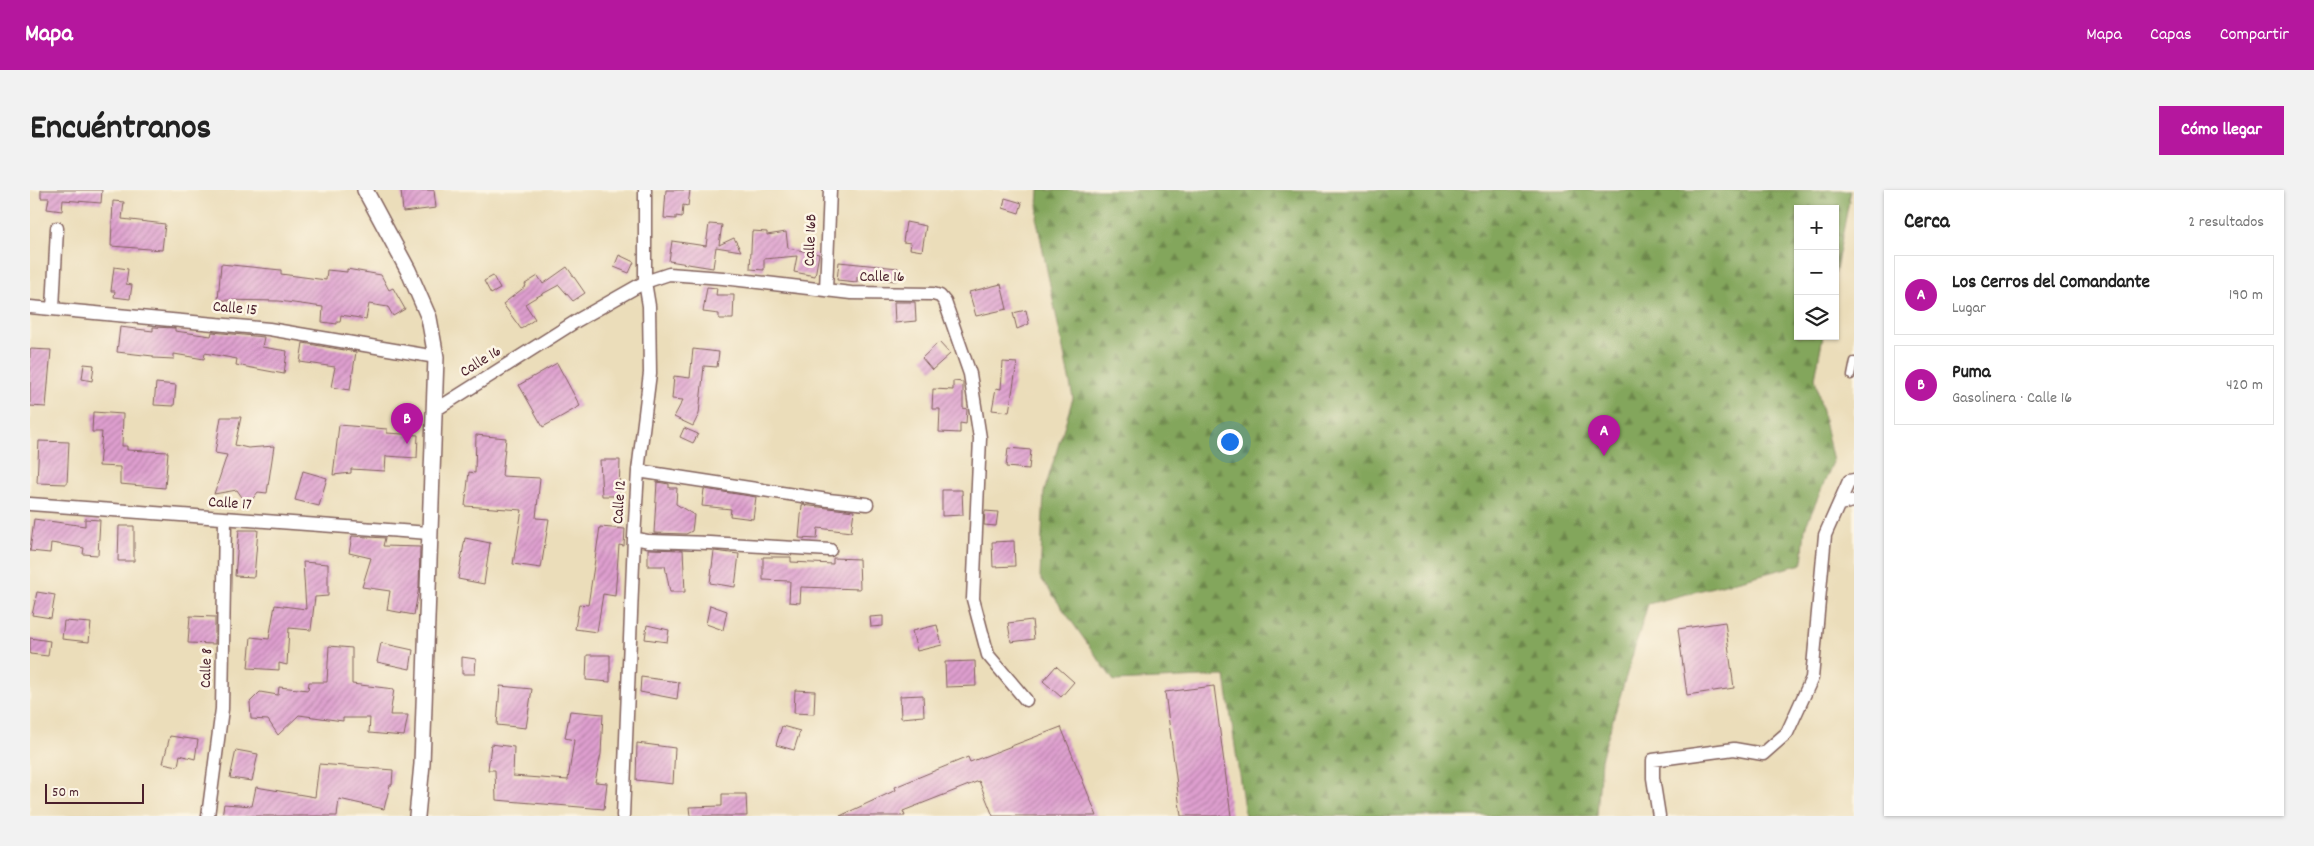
<!DOCTYPE html>
<html lang="es">
<head>
<meta charset="utf-8">
<style>
	body { margin:0; font-family:Dekko,sans-serif; background:#f2f2f2; color:#222 }
	.controls { position:absolute; right:15px; top:15px; display:grid; overflow:hidden; border-radius:0px; box-shadow:0 1px 4px #0004 }
	.controls button { width:45px; height:45px; display:grid; place-items:center; padding:0; border:0; border-bottom:1px solid #e0e0e0; background:#fff; color:#222; font:25px sans-serif }
	.scale { position:absolute; left:15px; bottom:12px; width:99px; box-sizing:border-box; padding-left:5px; border:2px solid #4a1f2b; border-top:0; font-size:14px; line-height:18px; white-space:nowrap; color:#4a1f2b; -webkit-text-stroke:4px #fcf5e5; paint-order:stroke }
	.you { position:absolute; left:1199px; top:251px; width:18px; height:18px; margin:-12px; border:4px solid #fff; border-radius:50%; background:#1a73e8; box-shadow:0 0 0 8px #1a73e833 }
	.badge { display:grid; place-items:center; width:32px; height:32px; border-radius:50%; background:#b5179e; color:#fff; font-size:16px; font-weight:700 }
	.pin { position:absolute; translate:-50% -41px; filter:drop-shadow(0 1px 2px #0008) }
	.pin::after { content:''; position:absolute; top:26px; width:18px; height:15px; background:inherit; clip-path:polygon(0 0,100% 0,50% 100%) }
	.list { margin:0; padding:0; list-style:none }
	h2 { display:flex; justify-content:space-between; align-items:center; height:65px; margin:0; padding:0 20px; font-size:21px }
	h2 small { font-size:16px; font-weight:400; color:#767676 }
	.list li { display:grid; grid-template-columns:32px 1fr auto; gap:15px; align-items:center; box-sizing:border-box; height:80px; margin:0 10px 10px; padding:0 10px; border:1px solid #e0e0e0; border-radius:0px }
	.list b { display:block; font-size:19px; white-space:nowrap }
	.list p { margin:0; font-size:16px; white-space:nowrap; color:#767676 }
	.list em { font-size:16px; font-style:normal; color:#767676 }
	.icon { flex:none; width:28px; height:28px; fill:none; stroke:currentColor; stroke-width:2; stroke-linecap:round; stroke-linejoin:round }
	.map { position:relative; flex:none; width:1824px; height:626px; overflow:hidden; border-radius:0px }
	header { display:flex; align-items:center; gap:30px; box-sizing:border-box; height:70px; padding:0 25px; background:#b5179e; color:#fff }
	header strong { font-size:24px }
	nav { display:flex; gap:28px; margin-inline-start:auto; font-size:18px }
	.intro { display:flex; align-items:center; justify-content:space-between; box-sizing:border-box; height:120px; padding:0 30px }
	h1 { margin:0; font-size:35px }
	.button { padding:12px 22px; border-radius:0px; background:#b5179e; color:#fff; font-size:18px; font-weight:700 }
	main { display:flex; gap:30px; padding:0 30px }
	aside { flex:1; background:#fff; border-radius:0px; box-shadow:0 1px 4px #0004 }
	.map>svg:first-child { display:block }
	.forest { fill:url(#forest-firs); stroke:#666244 }
	.building { fill:url(#building-hatch) }
	.lines { fill:none; stroke-linecap:round; stroke-linejoin:round }
	.service-casing { stroke:#82625d; stroke-width:9 }
	.minor-casing { stroke:#82625d; stroke-width:15 }
	.tertiary-casing { stroke:#82625d; stroke-width:18 }
	.service { stroke:#fff; stroke-width:6 }
	.minor { stroke:#fff; stroke-width:12 }
	.tertiary { stroke:#fff; stroke-width:15 }
	.labels { text-anchor:middle; dominant-baseline:central; stroke-width:5; stroke-linejoin:round; paint-order:stroke }
	.street-label { font-size:16px; fill:#4a1f2b; stroke:#fcf5e5 }
</style>
</head>
<body>
<header>
<strong>Mapa</strong>
<nav><a>Mapa</a><a>Capas</a><a>Compartir</a></nav>
</header>
<div class="intro"><h1>Encuéntranos</h1><a class="button">Cómo llegar</a></div>
<main>
<div class="map">
<svg width="1824" height="626" viewBox="0 0 1824 626">
	<defs>
		<pattern id="forest-firs" width="22" height="20" patternUnits="userSpaceOnUse" patternTransform="scale(1.25)"><rect width="22" height="20" fill="#83a65c"/><path d="M5 1l3.5 6h-7zM16 11l3.5 6h-7z" fill="#6d874c"/></pattern>
		<pattern id="building-hatch" width="6" height="6" patternUnits="userSpaceOnUse" patternTransform="scale(1.25)"><rect width="6" height="6" fill="#de9fcf"/><path d="M-1 1l2-2M0 6l6-6M5 7l2-2" fill="none" stroke="#b681a8"/></pattern>
	</defs>
	<rect width="100%" height="100%" fill="#fcf5e5"/>
	<filter id="ink" filterUnits="userSpaceOnUse"><feTurbulence type="fractalNoise" baseFrequency=".02" numOctaves="2"/><feDisplacementMap in="SourceGraphic" scale="10" xChannelSelector="R" yChannelSelector="G"/><feConvolveMatrix kernelMatrix="1 2 1 2 8 2 1 2 1" color-interpolation-filters="sRGB"/></filter>
	<filter id="wash" filterUnits="userSpaceOnUse"><feTurbulence type="fractalNoise" baseFrequency=".0096" numOctaves="4" result="noise"/><feDisplacementMap in="SourceGraphic" scale="20" xChannelSelector="R" yChannelSelector="G"/><feGaussianBlur stdDeviation="1.12" result="paint"/><feColorMatrix in="noise" values="0 0 0 0 0 0 0 0 0 0 0 0 0 0 0 0 0 1.4 0 .05"/><feComposite in="paint" operator="in"/></filter>
	<g filter="url(#wash)">
		<rect width="100%" height="100%" fill="#ebddba"/>
		<path class="forest" d="M1009,0H1821L1805,84V19H1768V146H1793L1785,188L1803,272L1775,338L1772,374L1618,414L1571,569L1567,626H1215L1195,486L1084,491L1010,387L1014,302L1043,208L1007,31Z"/>
		<g id="blocks">
			<path class="building" d="M11,0H72L71,13L33,10L32,21L17,19L19,8H11Z
				M371,0H404L406,18L373,22Z
				M636,0H660L658,16L653,15L652,27L646,26V29L634,28Z
				M975,8L992,13L989,23L973,18Z
				M83,11L94,12L92,29L135,34L132,60L81,56Z
				M876,32L896,36L892,61L880,59L881,53L873,52Z
				M679,34L692,35L689,55L704,48L711,61L686,57L683,78L639,71L642,51L676,56Z
				M722,41L737,42V45L756,42L758,58L789,64L785,86L764,82L767,66L734,69V80L720,79Z
				M589,65L604,72L599,83L584,77Z
				M809,72L868,78L866,91L827,87V92L807,90Z
				M191,74L251,80V84L296,90L297,80L317,82V79L351,85L359,100L363,98L375,119L363,126L358,117L339,114L336,129L311,125L310,132H307V134L292,132L293,117L249,111L188,110Z
				M84,77L98,79L96,94L102,95L100,109L84,107L85,101H81Z
				M537,77L555,103L543,111L529,95L503,109L495,114L505,129L491,139L473,114L496,96L495,94L508,86L513,94Z
				M463,86L470,99L461,104L454,91Z
				M971,94L977,119L946,126L939,102Z
				M677,97L687,98L686,105H704L703,129H689V124L673,122Z
				M864,112H885L886,131L865,133Z
				M996,120L999,134L987,139L983,123Z
				M90,137L123,141V137L145,138V141L181,146L182,142L234,147L232,157L257,161L254,184L206,175L207,169L175,163L174,169L144,164V169L123,168V166L87,162Z
				M909,152L920,164L902,180L892,168Z
				M273,153L326,162L320,200L301,197L305,177L270,172Z
				M0,159L21,160L16,217L0,216Z
				M663,159L689,162L687,177L674,176L669,224L663,236L644,227L653,210L642,209L644,186L660,188Z
				M973,172L987,173L979,222L962,220L966,198L971,199Z
				M527,173L550,216L513,237L489,195Z
				M54,174L64,175L62,191L52,189Z
				M923,191L933,192V218L937,219L936,234L930,233V243L909,242L910,219H902L903,199L923,200Z
				M126,193L146,195L144,216L124,215Z
				M63,222L93,224L92,256H97V260L138,262L135,298L90,294V277L69,276L72,242H62Z
				M191,227H211L205,255L218,258L244,256L237,303L228,302L221,311L214,310L207,300L184,304L197,265L185,263Z
				M309,235L357,239V243L388,245L387,268L356,266L355,281L321,279V283L303,285Z
				M654,238L668,244L663,253L650,247Z
				M446,245L476,248L472,286L510,288L506,328L519,329L511,378L483,374L492,320L435,316L439,282L445,283Z
				M9,251L39,252L37,294L7,293Z
				M978,258L1001,260L999,279L976,277Z
				M570,270H590L589,306H572Z
				M273,281L297,288L289,316L265,310Z
				M627,292L639,294V298H647L646,314L664,325L662,341L656,344L624,343Z
				M674,299L726,307L723,329L700,326L701,319L672,316Z
				M912,300H932L933,325L912,326Z
				M772,315L824,321L821,342L788,338L787,349L769,348Z
				M955,321L968,322L966,336L954,335Z
				M4,329L55,336V329L70,330L68,365L53,364L54,358L21,353L20,363L0,361Z
				M89,336H104V371H88Z
				M570,337L595,339L594,356L589,355L585,406L573,404L567,442L545,439L549,414L558,415Z
				M209,340H228L224,387L205,386Z
				M322,346L355,348L353,356L390,357L389,397L384,425L357,420L360,401L332,397L341,368L319,363Z
				M435,348L460,353L454,394L428,389Z
				M984,351L985,376L963,377L962,352Z
				M618,359L653,360L655,402H640L635,376H618Z
				M684,361L709,364L705,397L680,393Z
				M733,367H761V372L803,374V368L829,369L830,399L771,397L770,413L759,412L760,391L733,390Z
				M273,372L298,374V406L285,407L281,440L259,438L257,475L249,473V480L218,478L221,447L239,449L245,415L276,419Z
				M7,402L25,405L21,428L2,425Z
				M680,415L697,421L693,440L676,434Z
				M160,426L185,427V454L158,453Z
				M853,426V436L841,437L840,427Z
				M1002,430L1004,449L981,452L978,433Z
				M34,431L61,433L59,452L32,449Z
				M1695,432L1704,498L1657,505L1648,439Z
				M617,435L639,440L637,452L615,449Z
				M907,435L912,455L887,461L882,441Z
				M0,448L20,451L18,466L0,464Z
				M351,453L383,460L380,479L347,472Z
				M299,456L322,458V494L364,499L360,525H378L374,546L339,543L340,528H313V531L269,525L248,545L238,530L221,529L220,512L230,502L248,505L249,497L278,500L279,492H297Z
				M557,465H580V492L556,490Z
				M432,467L446,469L445,484H432Z
				M945,471L946,496L916,497L915,472Z
				M1026,476L1044,492L1031,507L1013,491Z
				M611,487L649,492L647,509L610,502Z
				M470,496L502,499L496,538L467,535Z
				M1184,496L1201,626H1151L1135,502Z
				M765,500L785,501L784,524L764,523Z
				M893,505L894,526L871,528L870,506Z
				M540,521L573,524L571,564L565,592L577,593L574,619L466,610L465,580H458L461,554L484,557L483,586L538,590L544,550L535,548Z
				M752,536L770,541L764,560L746,555Z
				M1031,537L1067,626H963L949,591L873,621L875,626H810L866,600L865,597L938,567L940,572Z
				M140,546L168,550L165,569L150,565L148,576L133,573Z
				M607,553L645,558L643,594L606,590Z
				M206,560L228,564L222,591L200,588Z
				M289,574L363,580L362,595H360L354,619L309,609L307,626H192L194,614L222,616L226,597L285,607Z
				M692,604H716L717,626H660L659,617L692,616Z"/>
		</g>
	</g>
	<g filter="url(#ink)">
		<use href="#blocks" fill-opacity="0" stroke="#82625d" stroke-width="1"/>
		<g class="lines">
			<g class="service-casing">
				<path id="service" d="M1821,186L1824,171"/>
			</g>
			<g class="minor-casing">
				<path id="minor" d="M796,100L800,0
					M0,117L239,139L406,167
					M23,119L27,38
					M404,221L548,130L615,92L639,84L693,88L821,103L903,104L910,106L915,112L940,184L950,248L943,409L958,465L996,510
					M608,281L798,310L837,314
					M0,314L399,343
					M1809,314L1824,311
					M604,348L618,351L680,353L800,360
					M178,626L192,519L195,330
					M593,626L604,348L608,281L620,183L619,116L615,92V0
					M1629,626L1623,588V570L1704,559L1733,564L1757,543L1782,488L1795,345L1819,291L1824,290"/>
			</g>
			<g class="tertiary-casing">
				<path id="tertiary" d="M335,0L378,80L399,128L406,167L392,574L387,626"/>
			</g>
			<use href="#service" class="service"/>
			<use href="#minor" class="minor"/>
			<use href="#tertiary" class="tertiary"/>
		</g>
	</g>
	<g class="labels">
		<g class="street-label">
			<text transform="translate(781 50) rotate(-88)">Calle 16B</text>
			<text x="852" y="87">Calle 16</text>
			<text transform="translate(205 119) rotate(5)">Calle 15</text>
			<text transform="translate(451 172) rotate(-32)">Calle 16</text>
			<text transform="translate(590 312) rotate(-86)">Calle 12</text>
			<text transform="translate(200 314) rotate(4)">Calle 17</text>
			<text transform="translate(177 478) rotate(-88)">Calle 8</text>
		</g>
	</g>
</svg>
<div class="controls">
<button>+</button>
<button>−</button>
<button><svg class="icon" aria-label="layers" viewBox="0 0 24 24"><path d="M12 4l9 5-9 5-9-5zM3 14l9 5 9-5"/></svg></button>
</div>
<div class="scale">50 m</div>
<div class="you"></div>
<div class="pin badge" style="left:1574px;top:266px">A</div>
<div class="pin badge" style="left:377px;top:254px">B</div>
</div>
<aside>
<h2>Cerca<small>2 resultados</small></h2>
<ul class="list">
<li><span class="badge">A</span><div><b>Los Cerros del Comandante</b><p>Lugar</p></div><em>190 m</em></li>
<li><span class="badge">B</span><div><b>Puma</b><p>Gasolinera · Calle 16</p></div><em>420 m</em></li>
</ul>
</aside>
</main>
</body>
</html>
